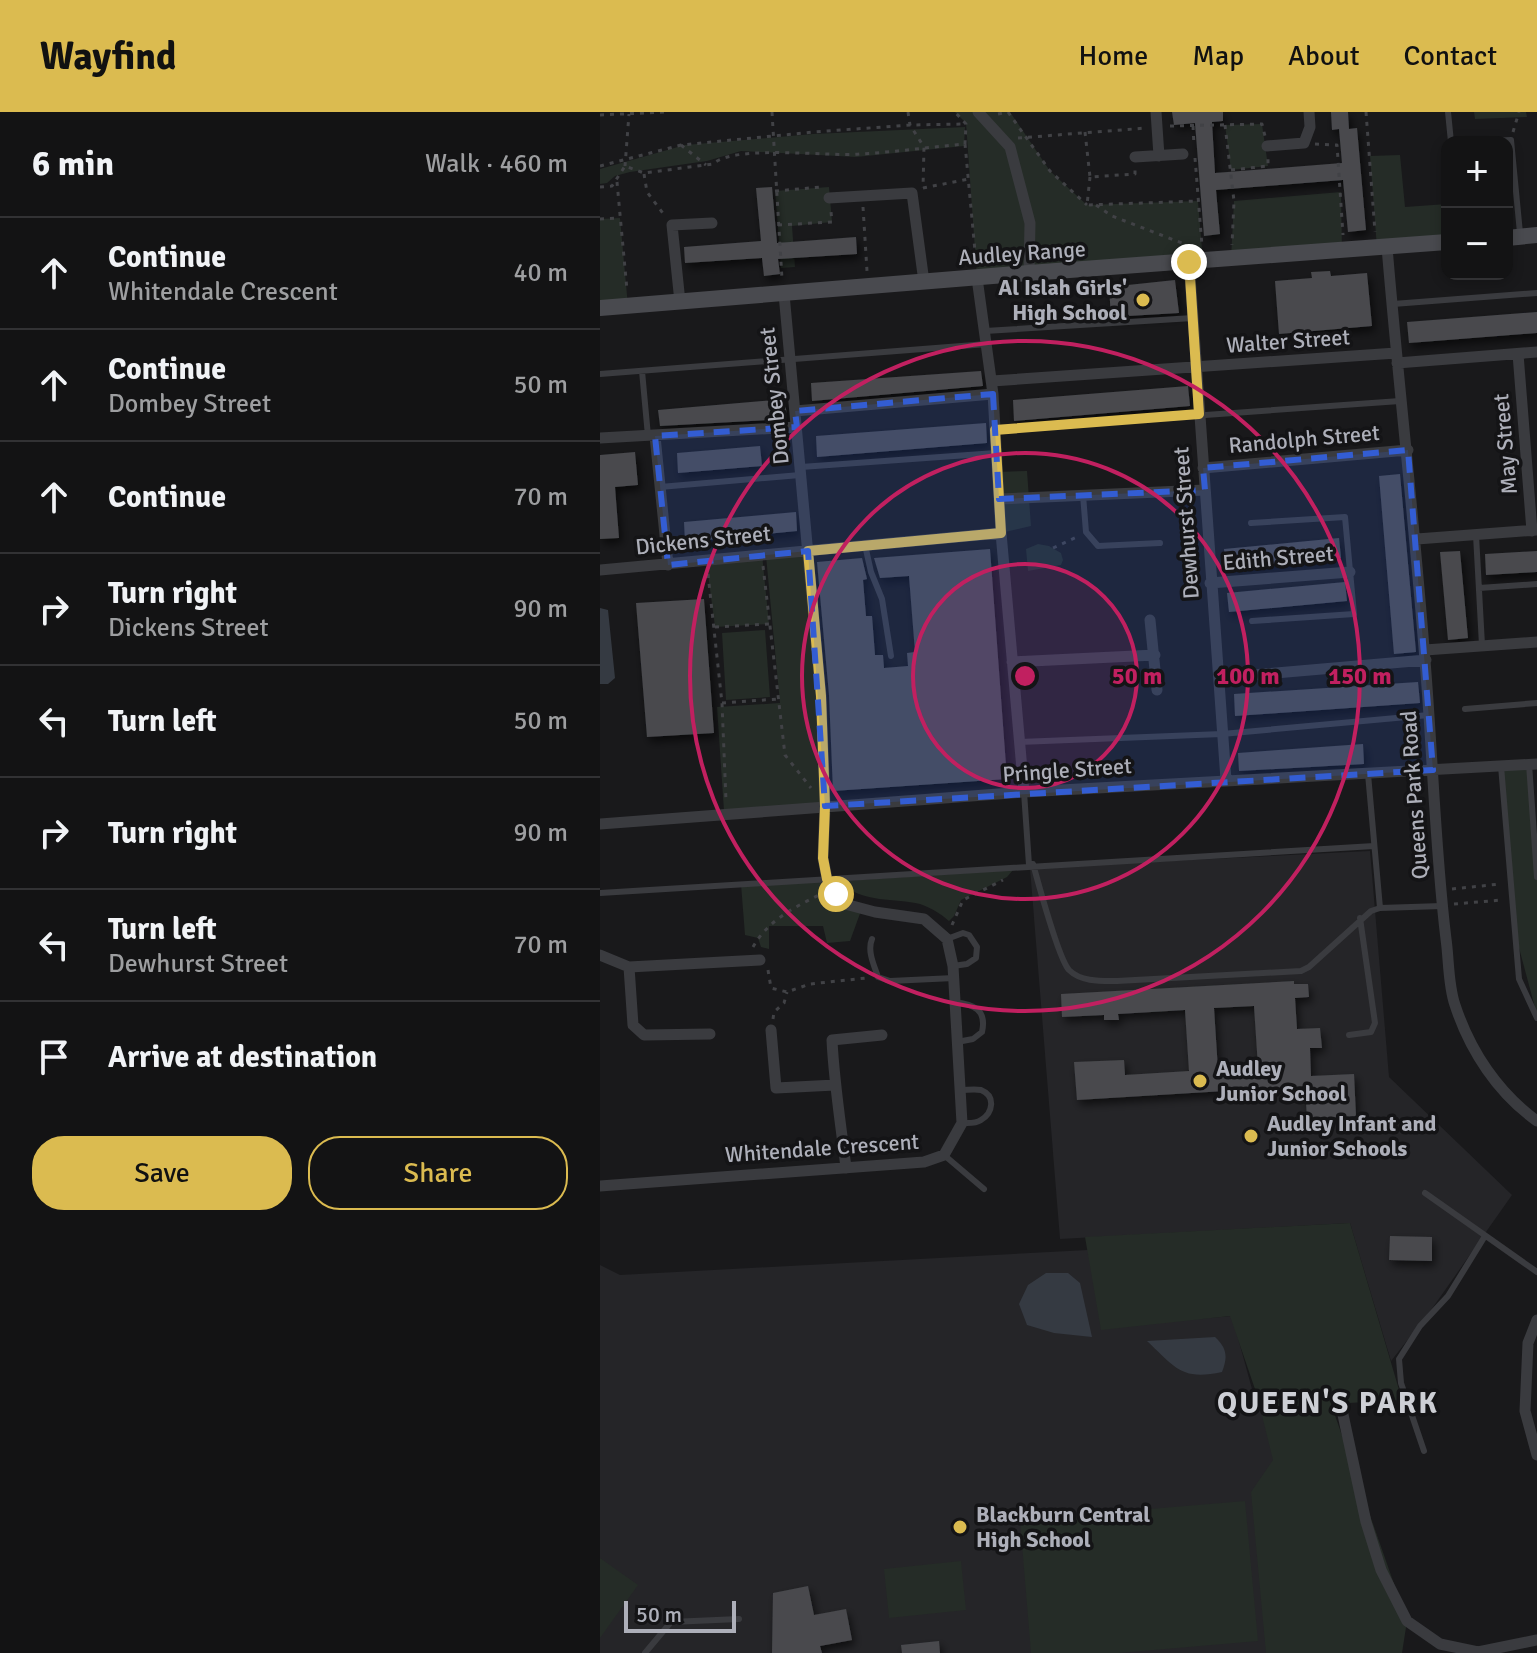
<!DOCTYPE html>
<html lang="en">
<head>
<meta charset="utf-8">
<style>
	body { margin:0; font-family:Signika,sans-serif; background:#202022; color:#f1f3f6 }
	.controls { position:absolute; right:24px; top:24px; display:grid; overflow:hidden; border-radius:16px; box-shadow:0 4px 12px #0003 }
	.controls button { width:72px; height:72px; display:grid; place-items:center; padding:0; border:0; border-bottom:2px solid #323234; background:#131314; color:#f1f3f6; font:40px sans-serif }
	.scale { position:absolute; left:24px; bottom:20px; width:112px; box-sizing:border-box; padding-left:8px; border:4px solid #adafb9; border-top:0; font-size:22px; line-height:28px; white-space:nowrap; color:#adafb9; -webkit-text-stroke:6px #141416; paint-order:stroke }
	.stop { position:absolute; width:24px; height:24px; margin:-18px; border:6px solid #dbbb50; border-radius:50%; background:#fff }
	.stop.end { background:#dbbb50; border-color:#fff; box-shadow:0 2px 8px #0008 }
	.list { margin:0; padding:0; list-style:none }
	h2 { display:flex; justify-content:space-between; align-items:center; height:104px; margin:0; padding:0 32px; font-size:34px }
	h2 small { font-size:26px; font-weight:400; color:#9d9ea0 }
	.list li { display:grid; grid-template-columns:52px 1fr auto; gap:24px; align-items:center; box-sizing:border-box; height:112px; padding:0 32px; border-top:2px solid #323234 }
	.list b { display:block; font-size:30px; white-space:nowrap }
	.list p { margin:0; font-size:26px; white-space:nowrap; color:#9d9ea0 }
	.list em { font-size:26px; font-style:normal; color:#9d9ea0 }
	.actions { display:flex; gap:16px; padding:24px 32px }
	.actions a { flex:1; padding:18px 0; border:2px solid #dbbb50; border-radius:32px; text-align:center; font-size:28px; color:#dbbb50 }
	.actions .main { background:#dbbb50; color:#111 }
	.icon { flex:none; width:44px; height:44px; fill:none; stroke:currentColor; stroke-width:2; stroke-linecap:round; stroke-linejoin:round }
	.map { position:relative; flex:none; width:937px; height:1541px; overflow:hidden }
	header { display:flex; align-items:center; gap:48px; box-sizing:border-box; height:112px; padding:0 40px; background:#dbbb50; color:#111 }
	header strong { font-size:38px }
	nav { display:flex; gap:44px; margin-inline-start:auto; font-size:28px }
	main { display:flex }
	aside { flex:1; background:#131314 }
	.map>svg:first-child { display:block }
	.built { fill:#252528 }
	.green { fill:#252c27 }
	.water { fill:#353a42 }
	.building { fill:#48494d; fill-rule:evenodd; filter:url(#shadow) }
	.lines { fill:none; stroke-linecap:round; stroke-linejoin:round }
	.path { stroke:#414246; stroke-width:3; stroke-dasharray:4 6; stroke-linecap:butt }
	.lane { stroke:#3a3b3f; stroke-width:6 }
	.street { stroke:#3a3b3f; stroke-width:11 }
	.secondary { stroke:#494a4f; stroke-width:16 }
	.route { stroke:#dbbb50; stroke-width:10 }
	.marked { fill:#335dd3; fill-opacity:0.2; stroke:#335dd3; stroke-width:6; stroke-dasharray:16 10; stroke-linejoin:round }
	.ring { fill:none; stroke:#c12060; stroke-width:4 }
	.poi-dot { fill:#dbbb50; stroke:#141416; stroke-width:3 }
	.labels { text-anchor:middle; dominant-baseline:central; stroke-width:7; stroke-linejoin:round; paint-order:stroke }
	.street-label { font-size:22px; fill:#adafb9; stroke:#141416 }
	.poi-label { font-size:22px; font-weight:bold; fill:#adafb9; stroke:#141416; text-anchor:start }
	.district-label { font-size:30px; font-weight:bold; letter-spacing:2px; fill:#cdcfd5; stroke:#141416 }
	.centre { fill:#c12060; stroke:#141416; stroke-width:4 }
	.ring-label { font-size:24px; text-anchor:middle; font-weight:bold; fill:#c12060; stroke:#141416; stroke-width:7; stroke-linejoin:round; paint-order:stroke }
</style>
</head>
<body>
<header>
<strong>Wayfind</strong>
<nav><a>Home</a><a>Map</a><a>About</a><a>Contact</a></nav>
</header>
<main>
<aside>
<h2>6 min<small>Walk · 460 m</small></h2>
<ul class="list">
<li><svg class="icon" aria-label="ahead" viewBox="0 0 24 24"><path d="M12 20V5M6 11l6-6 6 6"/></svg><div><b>Continue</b><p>Whitendale Crescent</p></div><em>40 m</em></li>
<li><svg class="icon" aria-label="ahead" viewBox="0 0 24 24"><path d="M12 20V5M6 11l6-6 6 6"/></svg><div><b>Continue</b><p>Dombey Street</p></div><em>50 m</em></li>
<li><svg class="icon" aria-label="ahead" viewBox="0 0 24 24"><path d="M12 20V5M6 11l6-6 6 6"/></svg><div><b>Continue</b></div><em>70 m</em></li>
<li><svg class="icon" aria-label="right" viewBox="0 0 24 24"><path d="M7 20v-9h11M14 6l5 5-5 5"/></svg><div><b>Turn right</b><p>Dickens Street</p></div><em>90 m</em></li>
<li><svg class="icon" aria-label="left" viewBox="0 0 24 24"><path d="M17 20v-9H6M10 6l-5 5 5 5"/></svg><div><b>Turn left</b></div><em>50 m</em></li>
<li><svg class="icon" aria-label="right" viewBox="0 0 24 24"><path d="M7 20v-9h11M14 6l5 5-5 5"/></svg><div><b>Turn right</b></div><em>90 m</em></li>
<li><svg class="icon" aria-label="left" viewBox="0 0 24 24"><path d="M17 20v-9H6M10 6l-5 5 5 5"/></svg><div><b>Turn left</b><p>Dewhurst Street</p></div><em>70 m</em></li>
<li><svg class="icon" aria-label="arrive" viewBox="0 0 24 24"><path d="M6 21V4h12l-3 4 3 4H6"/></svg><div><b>Arrive at destination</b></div></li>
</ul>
<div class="actions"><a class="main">Save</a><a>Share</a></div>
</aside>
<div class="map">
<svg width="937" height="1541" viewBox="0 0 937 1541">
	<defs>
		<filter id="shadow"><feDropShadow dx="3" dy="5" stdDeviation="4" flood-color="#0009"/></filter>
	</defs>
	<rect width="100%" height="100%" fill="#19191b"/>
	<path class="built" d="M770,739L789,965L912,1083L831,1198L791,1249L750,1111L460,1127L430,756Z
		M488,1138L502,1215L632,1204L655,1288L712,1284L729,1541H0V1153L20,1163Z"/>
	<path class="green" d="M355,0H410L450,59L487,93L598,89L603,149L377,166L366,11Z
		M874,0H926L927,5L875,7Z
		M662,12L668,54L631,58L625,13Z
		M365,15L364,34L256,45L141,39L107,49L30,60L15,64L7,71L0,72V57L85,33L213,22Z
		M800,43L805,95L847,92V130L777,136L770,44Z
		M229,75L232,110L192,114L195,155L181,156L175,79Z
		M741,80L742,139L631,147L634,89Z
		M20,106L28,194L0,196V107Z
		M427,359L431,414L401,421L397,360Z
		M438,432L449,434L461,441L463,448L461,453L428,459L426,437Z
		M204,441L225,694L124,699L117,595L180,591L166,444Z
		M162,442L169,512L115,515L106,447Z
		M165,518L170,585L126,588L122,521Z
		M929,652L937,753V903L918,832L901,654Z
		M413,758L407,765L361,788L354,804L349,809C340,801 331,796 320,792C296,786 261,791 244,772V769Z
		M227,767L236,782L262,796L250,829L227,831L223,814H169V837L161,835L158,826L145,823L141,772Z
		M750,1111L802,1288L731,1292L807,1509L802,1541H666L651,1380L673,1348L657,1283L630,1204L501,1218L485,1125Z
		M645,1389L658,1529L519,1541H431L420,1408Z
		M0,1446L38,1473L0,1526Z
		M361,1449L366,1498L289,1506L284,1457Z"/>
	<path class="water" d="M0,496L8,498L15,566L8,572H0Z
		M446,1161H468L480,1171L492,1225L454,1221L427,1213L419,1192L428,1173Z
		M615,1225C627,1236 628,1245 622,1260C581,1269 575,1255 547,1229Z"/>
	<path class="building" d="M572,0H623V9L612,10L615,61L742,51L739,17L732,18L731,0H748L749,17L757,16L766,118L748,120L743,68L616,78L620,122L604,124L595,11L574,13Z
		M172,75L177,131L256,125L257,142L178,147L180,162L164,164L162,146L85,151L84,135L161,129L156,76Z
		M730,159L731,164L767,161L772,214L679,222L675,169L712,166L711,160Z
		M575,168L579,201L511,205L509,175Z
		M937,200V221L809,231L807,210Z
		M381,259L383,274L212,289L211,271Z
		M588,274L590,294L414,309L413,288Z
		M185,287L187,307L60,314L58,298Z
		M386,311L387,331L217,345L216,324Z
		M160,334L162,354L78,361L77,341Z
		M35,340L38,373L15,375L19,426L0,427V343Z
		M800,362L816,540L794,542L779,364Z
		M196,400L197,419L85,430L84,410Z
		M739,426L741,446L626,456L624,437Z
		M390,437L407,667L233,679L229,583L217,450L262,446L267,467L263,468L266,504H272L275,543H283L284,556L308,554L307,541L315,540L309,464L280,466L274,446Z
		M860,439L868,526L848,528L840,440Z
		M937,439V460L886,463L885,442Z
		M745,470L747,489L629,500L627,481Z
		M104,487L114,621L47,625L36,491Z
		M818,570L820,591L635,604L634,582Z
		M763,632L764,652L639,659L638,641Z
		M694,869V872H708L709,885L695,886L697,917L720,916L722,936H710L711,964L754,962L756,1004L707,1007L705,974L477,988L474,950L524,948L525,963L589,959L585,898L518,902L519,908H504V903L462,905L461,882ZM654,894L658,955L618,958L614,896Z
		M790,1124L832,1125V1149L789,1148Z
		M208,1474L214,1503L246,1497L252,1528L220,1534L222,1541H172L173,1481Z
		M339,1529L340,1541H302L301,1533Z"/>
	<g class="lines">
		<path class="path" d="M172,0L182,167
			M308,0L310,13L324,35L323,76
			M408,0L450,59L487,93
			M766,0L775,120
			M398,2L408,0
			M0,3L65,0
			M625,13L634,89L632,133
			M570,14L662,12L665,24
			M593,14L594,34
			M485,20L490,65L535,62V56
			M913,20L919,0
			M418,26L546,16
			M365,32L376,150
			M715,32L737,33L743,123
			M81,33L106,53
			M595,46L602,134
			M0,54L81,33L214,20L310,13L364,12
			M25,54L29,2
			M631,58L668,54V47
			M44,62L47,80L65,104
			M490,65L487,93L598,89
			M17,70L27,178
			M0,75L12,74L25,54L44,61L113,52C135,32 228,45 260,42C295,40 330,35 365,32L366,12L355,0
			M323,76L369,67
			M175,79L222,75
			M496,93L512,104L587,133
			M263,95L267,159
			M0,107L20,106
			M178,113L232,110L231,100
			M453,436L479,424
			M163,454L185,643L211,676
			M108,462L122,591L126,689
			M115,515L169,512
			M122,591L178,587
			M852,777L900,772
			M854,792L902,788
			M352,813L363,788L403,768
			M153,835C168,808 195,795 221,782
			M168,858L171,876L187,880L210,872L266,866
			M173,907L174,900L184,891L187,880"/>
		<path class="lane" d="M848,0L851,30
			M870,30L911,28L920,121
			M793,192L937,181
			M385,219L593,206
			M42,259L48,324
			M0,262L387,232
			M395,318L800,289
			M201,355L396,341
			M60,375L200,363
			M483,383L486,420L498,434L560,431
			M651,411L745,405L754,502L652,509
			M876,423L882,533
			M265,433L271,460L282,487L291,544
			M879,476L937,472
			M865,597L937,591
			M419,630L622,622L829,603
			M929,652L937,765
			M901,654L919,867L937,906
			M768,662L780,796
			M424,680L429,753
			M433,752C439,773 458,846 469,858C481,870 501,869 517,869L701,859L709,855L771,799L780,796L842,794
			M0,781L774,734
			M272,827C267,839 274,853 278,865L290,869L354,866
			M347,827L363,821L369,823L377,835L376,846L367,852L353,854
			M354,890C374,892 387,898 382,920L373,927L357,930
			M749,923L771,920L775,911L760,806
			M361,978C367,978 375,977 381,978C396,984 393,1001 381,1008C375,1012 369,1011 362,1011
			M344,1043L384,1077
			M825,1081L937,1160
			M824,1339L801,1271L799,1247L820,1214L848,1184L885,1124
			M45,1541L71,1510L139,1507"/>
		<path class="street" d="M378,0L410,35L430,111L429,161
			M556,0L559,44
			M667,34L704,31L710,15L709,0
			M535,45L583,42
			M229,86L312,81L324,170
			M787,135C800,292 819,447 829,604C834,679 837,753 846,827C849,848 848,873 855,893C870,939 898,981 937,1009
			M589,150L626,668
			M377,166L393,282L401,421L424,680
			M80,190L72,113L112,111
			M918,242L932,419
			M797,251L937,240
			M392,269L796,241
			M195,299L393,282
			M55,324L68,453
			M0,326L197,315
			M603,356L808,338
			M399,387L605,378
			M817,427L937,418
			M0,458L401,421
			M610,471L750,460
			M550,508L557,578
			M825,538L937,530
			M412,550L555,543
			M619,566L826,548
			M0,712L424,680L937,652
			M0,843L29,855L160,848
			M29,855L33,913L44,923L110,922
			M171,918L176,976L235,973
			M246,1056C241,1013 234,971 232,928L282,923
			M0,1074L324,1050L344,1043L362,1011L353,854L347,827L324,807L275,800L245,792L236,782L227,767L223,746L225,694L221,584L184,182
			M937,1208L928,1231L925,1299L937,1343
			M742,1298L766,1410L781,1458L807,1509L840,1532L878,1540L937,1528"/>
		<path class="secondary" d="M907,126L937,123
			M0,196L429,161L847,130"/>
	</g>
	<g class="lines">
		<path class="route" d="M236,782L227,767L223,746L225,694L221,584L208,439L401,421L395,318L599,302L589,150"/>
	</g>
	<path class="marked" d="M393,282L399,387L605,378L603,356L808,338L833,658L225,694L208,439L68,453L55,324L197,315L195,299Z"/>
	<circle cx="425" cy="564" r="112" fill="#c12060" fill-opacity=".12"/>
	<g class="ring">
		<circle cx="425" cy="564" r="112"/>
		<circle cx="425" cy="564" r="223"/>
		<circle cx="425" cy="564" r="335"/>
	</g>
	<g class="poi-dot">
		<circle cx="543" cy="188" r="8"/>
		<circle cx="600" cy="969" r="8"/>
		<circle cx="651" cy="1024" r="8"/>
		<circle cx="360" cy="1415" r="8"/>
	</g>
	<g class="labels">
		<g class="street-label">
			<text transform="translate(422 141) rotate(-4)">Audley Range</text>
			<text transform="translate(688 229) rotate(-4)">Walter Street</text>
			<text transform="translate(174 284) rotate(-96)">Dombey Street</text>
			<text transform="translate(704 327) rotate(-5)">Randolph Street</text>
			<text transform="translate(905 332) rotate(-95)">May Street</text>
			<text transform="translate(586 411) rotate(-94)">Dewhurst Street</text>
			<text transform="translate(103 428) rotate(-6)">Dickens Street</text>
			<text transform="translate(678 446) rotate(-5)">Edith Street</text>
			<text transform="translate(467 658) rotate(-4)">Pringle Street</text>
			<text transform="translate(814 683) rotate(-94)">Queens Park Road</text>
			<text transform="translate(222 1036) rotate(-4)">Whitendale Crescent</text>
		</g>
		<g class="poi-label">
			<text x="527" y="175" text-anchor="end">Al Islah Girls'<tspan x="527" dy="25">High School</tspan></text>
			<text x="616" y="956">Audley<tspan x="616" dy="25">Junior School</tspan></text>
			<text x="667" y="1011">Audley Infant and<tspan x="667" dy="25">Junior Schools</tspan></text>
			<text x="376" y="1402">Blackburn Central<tspan x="376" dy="25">High School</tspan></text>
		</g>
		<g class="district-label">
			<text x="728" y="1291">QUEEN'S PARK</text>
		</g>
	</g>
	<circle cx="425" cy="564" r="12" class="centre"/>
	<g class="ring-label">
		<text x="537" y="572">50 m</text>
		<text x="648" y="572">100 m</text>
		<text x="760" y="572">150 m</text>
	</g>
</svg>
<div class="controls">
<button>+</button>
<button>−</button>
</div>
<div class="scale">50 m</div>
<div class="stop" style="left:236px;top:782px"></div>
<div class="stop end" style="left:589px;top:150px"></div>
</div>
</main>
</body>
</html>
